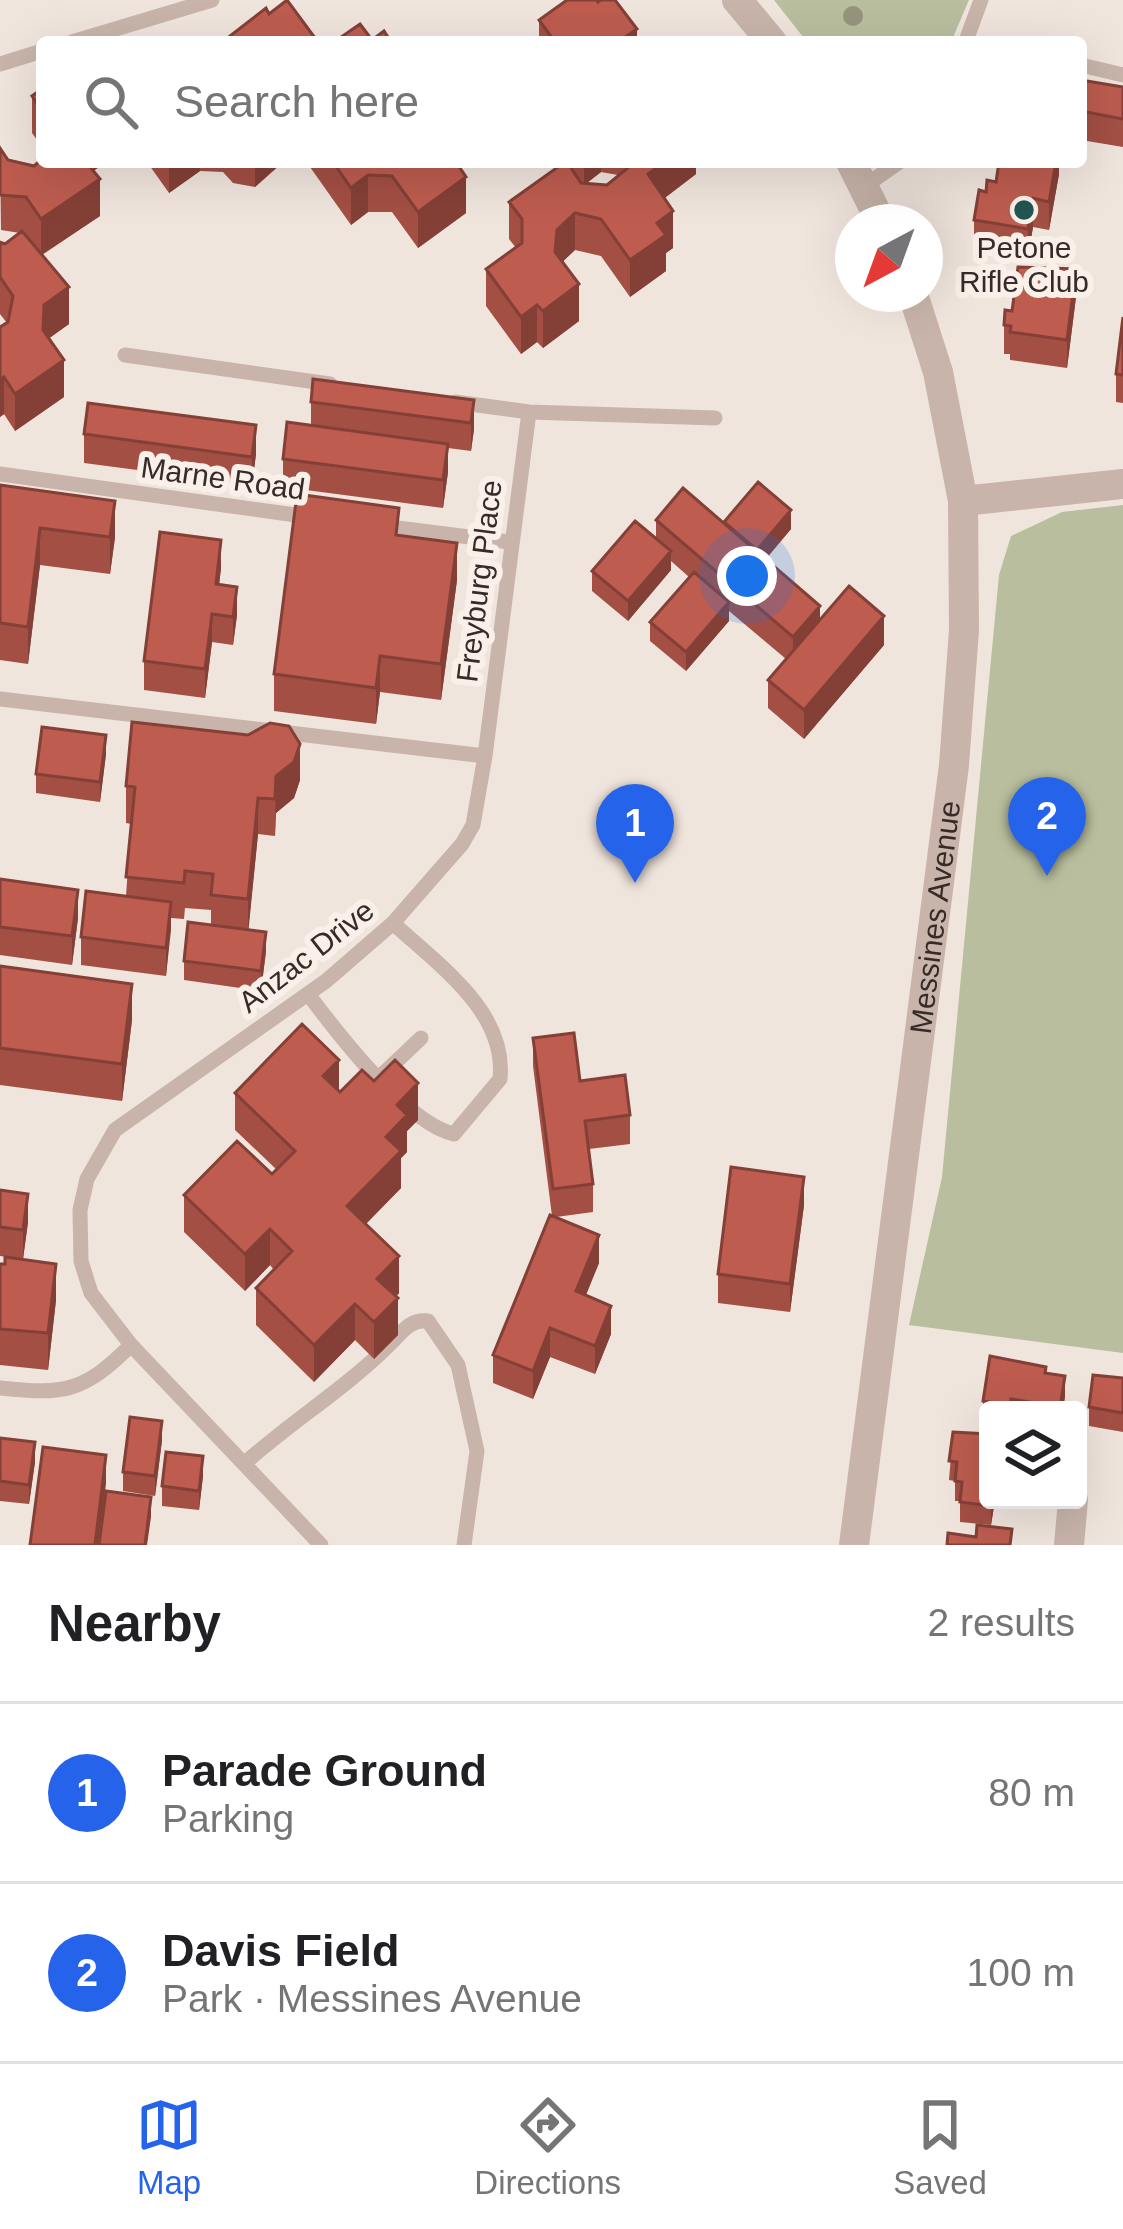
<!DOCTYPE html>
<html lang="en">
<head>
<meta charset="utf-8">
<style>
	body { margin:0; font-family:Arial,sans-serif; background:#f2f2f2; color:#202124 }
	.controls { position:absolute; right:36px; bottom:36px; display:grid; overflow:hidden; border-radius:12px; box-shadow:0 12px 48px #0002 }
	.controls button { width:108px; height:108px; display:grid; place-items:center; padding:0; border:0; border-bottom:3px solid #e0e0e0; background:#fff; color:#202124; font:60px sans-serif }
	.compass { position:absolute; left:835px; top:204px; width:108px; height:108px; border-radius:50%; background:#fff; box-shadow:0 12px 48px #0002; rotate:221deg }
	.you { position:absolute; left:747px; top:576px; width:42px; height:42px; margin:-30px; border:9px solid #fff; border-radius:50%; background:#1a73e8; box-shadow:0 0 0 18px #1a73e833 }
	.badge { display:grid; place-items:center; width:78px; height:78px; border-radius:50%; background:#2563eb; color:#fff; font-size:39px; font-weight:700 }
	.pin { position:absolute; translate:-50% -99px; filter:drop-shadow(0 3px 6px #0008) }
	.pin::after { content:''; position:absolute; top:63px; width:42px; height:36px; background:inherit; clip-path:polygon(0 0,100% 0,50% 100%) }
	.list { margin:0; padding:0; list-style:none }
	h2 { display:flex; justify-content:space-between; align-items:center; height:156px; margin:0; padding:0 48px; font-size:51px }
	h2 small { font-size:39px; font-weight:400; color:#757577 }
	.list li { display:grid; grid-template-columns:78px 1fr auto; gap:36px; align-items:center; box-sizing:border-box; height:180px; padding:0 48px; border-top:3px solid #e0e0e0 }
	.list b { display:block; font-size:45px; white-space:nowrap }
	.list p { margin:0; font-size:39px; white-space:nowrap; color:#757577 }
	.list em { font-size:39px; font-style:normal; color:#757577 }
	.icon { flex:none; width:66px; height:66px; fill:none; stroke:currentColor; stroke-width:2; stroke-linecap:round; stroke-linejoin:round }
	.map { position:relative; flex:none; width:1123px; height:1545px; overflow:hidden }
	.search { position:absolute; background:#fff; box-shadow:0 12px 48px #0002; left:36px; right:36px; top:36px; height:132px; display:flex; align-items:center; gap:30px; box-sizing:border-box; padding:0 42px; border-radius:12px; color:#757577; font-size:45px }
	.sheet { height:516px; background:#fff }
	nav { display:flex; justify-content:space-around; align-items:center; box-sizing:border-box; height:168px; border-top:3px solid #e0e0e0; background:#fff; font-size:33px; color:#757577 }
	nav a { display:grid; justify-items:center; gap:6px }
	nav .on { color:#2563eb }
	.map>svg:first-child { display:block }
	.green { fill:#b8be9e }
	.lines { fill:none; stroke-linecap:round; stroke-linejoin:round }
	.service { stroke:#c8b4aa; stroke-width:15 }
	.minor { stroke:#c8b4aa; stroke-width:30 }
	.tertiary { stroke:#c8b4aa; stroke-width:30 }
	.tree { fill:#95947d }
	.wall { fill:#a34f44; fill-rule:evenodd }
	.shaded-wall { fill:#844037 }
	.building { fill:#bd5c4f; stroke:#844037; stroke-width:3 }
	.poi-dot { fill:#225451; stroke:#f8f0e9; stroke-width:4.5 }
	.labels { text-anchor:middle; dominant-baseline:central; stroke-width:12; stroke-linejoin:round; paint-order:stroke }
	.poi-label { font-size:30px; fill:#362b29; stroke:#f8f0e9 }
	.street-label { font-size:30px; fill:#362b29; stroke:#f8f0e9 }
</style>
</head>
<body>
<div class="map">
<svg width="1123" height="1545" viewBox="0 0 1123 1545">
	<rect width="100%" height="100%" fill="#f0e5dd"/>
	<path class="green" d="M774,0H969L951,42H807Z
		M1123,505V1353L909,1325L942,1177L999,575L1011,536L1062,512Z"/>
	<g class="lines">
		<path class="service" d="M967,38L981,0
			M72,42L212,0
			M0,64L42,51
			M1081,65L1123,75
			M865,186L899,162
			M125,355L330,384
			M455,402L529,412L715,418
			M0,474L310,517
			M382,526L510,542
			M0,699L485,756
			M308,994C338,1034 406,1123 454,1134L500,1079C507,1011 438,965 393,923
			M384,1073L421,1038
			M0,1388C65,1395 84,1392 131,1345
			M245,1463C292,1421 346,1388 390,1344C402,1332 410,1319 428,1321L458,1365L477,1451L464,1545
			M321,1545L131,1345L91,1293L81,1261L80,1210L87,1179L115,1130L326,981L393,923L462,844L473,825L485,756L529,412"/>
		<path class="minor" d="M963,501L1123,484
			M1069,1545L1073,1500"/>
		<g class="tertiary">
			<path d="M737,0L772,42"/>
			<path d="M851,162L881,222"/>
			<path id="s1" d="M854,1545L954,765L964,630L963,501L938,372L913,294"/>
		</g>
	</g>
	<circle class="tree" cx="853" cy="16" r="10"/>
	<path class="wall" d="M539,20L637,42H539Z
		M1081,80L1123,87V147L1081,140Z
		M42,89V147L32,133V96Z
		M0,148L8,160L34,166L42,162H106L93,171L100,216L42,255L69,324L49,338L64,397L15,431L4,414L0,417L7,323L0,314V242L5,244L20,233L1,230Z
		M147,162H283L255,187L233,183L223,172L200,171L169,193Z
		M310,162H460L466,213L418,248L392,212H368L351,225L310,167Z
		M563,162H696V174L664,198L673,248L666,253V271L630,297L601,256L575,250L562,262L579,321L543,348L537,342L521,354L486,306V269L516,248L509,239V202ZM601,172L618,175L607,185L587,183Z
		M1059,162V174L1049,230L1033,227L1028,257L974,249V220L986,192L996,182Z
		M1076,297L1067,368L1010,360V354H1004V325L1012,311Z
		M1123,317V403L1116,402V374Z
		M474,400V429L471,451L448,448V472L443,508L283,487V459L311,425V402Z
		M84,434L256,454L252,485L84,463Z
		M0,485L115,537L110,574L40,565L28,664L0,660Z
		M656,520L791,529L766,559L820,620L884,645L804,739L768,708V680L786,659L729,611V621L686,671L650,641V622L689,577L671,561V570L628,621L592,591V571L656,538Z
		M399,536L457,580L441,700L380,692L376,724L274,711V674Z
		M221,568L219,584L237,615L233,645L212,642L205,698L144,690V661Z
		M106,754L100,802L36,793V774Z
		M300,780L294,798L276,813L275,836L258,834L248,930L266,951L261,991L184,980V961L211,925V910L185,908L184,919L171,918L166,976L81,965V937L126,896L131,824L126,823V786Z
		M0,879L78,918L72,965L0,955Z
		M0,966L132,1020L122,1101L0,1085Z
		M533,1038L580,1081L630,1115V1144L589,1149L593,1184V1212L556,1217L599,1263L585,1295L611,1334L595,1374L550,1357L533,1399L493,1383V1355L552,1216L533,1066Z
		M339,1091L418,1120L407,1131V1152L401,1158V1188L366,1224L399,1293L396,1297L398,1335L374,1359L355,1340L314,1382L256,1325V1288L274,1270L270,1265L245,1291L184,1232V1195L272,1174L277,1170L235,1130V1093Z
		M0,1190L28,1222L23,1259L0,1256Z
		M804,1205L790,1312L718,1303V1274Z
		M0,1264L56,1300L48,1370L0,1365Z
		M1046,1373L1065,1396L1063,1410H988V1421L983,1420V1401Z
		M1123,1378V1432L1089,1426V1407Z
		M953,1432L995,1500L991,1525L960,1522V1501H955V1481L949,1480Z
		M0,1438L35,1462L29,1504L0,1501Z
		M162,1440L155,1496L123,1491V1472Z
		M203,1476L199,1510L162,1506V1486Z"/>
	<path class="shaded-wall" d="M637,29V42H618Z
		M86,162H106L88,175L100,179V216L41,255V219Z
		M169,162H200V171L169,193Z
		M255,162H283L255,187Z
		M455,162H460V181L466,177V213L418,248V212Z
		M584,162H601V172L584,185Z
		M664,162H696V174L648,211V174Z
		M1056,162H1059V174L1049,230V202Z
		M368,175V212L351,225V188Z
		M1033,198V227L1028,257V229Z
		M673,211V248L666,253V271L630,297V260L657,223Z
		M575,213V250L557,267L555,252L557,230Z
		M1076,269V297L1067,368V340Z
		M579,284V321L543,348V311Z
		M69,287V324L44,342V305Z
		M537,305V342L521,354V317Z
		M64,360V397L15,431V394Z
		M4,377V414L0,417V380Z
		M474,400V429L471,451V423Z
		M256,425V454L252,485V457Z
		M448,444V472L443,508V480Z
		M115,501V537L110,574V537Z
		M791,510V529L757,569V550Z
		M40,528V565L28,664V627Z
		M221,540V568L216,612V584Z
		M457,543V580L441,700V664Z
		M671,551V570L628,621V601Z
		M237,587V615L233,645V617Z
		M729,602V621L686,671V652Z
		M820,606V634L793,666V637Z
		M212,614V642L205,698V669Z
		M884,616V645L804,739V710Z
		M380,656V692L376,724V688Z
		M106,735V754L100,802V782Z
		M300,744V780L294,798L276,813L275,836L276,776Z
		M258,798V834L248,935V899Z
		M78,890V918L72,965V936Z
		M171,902V930L166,976V948Z
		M266,932V951L261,991V971Z
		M132,984V1020L122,1101V1064Z
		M339,1060V1096L323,1076Z
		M418,1083V1120L407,1131V1152L401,1158V1188L347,1243V1206L386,1137L397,1105Z
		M804,1177V1205L790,1312V1284Z
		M28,1194V1222L23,1259V1230Z
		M270,1229V1265L245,1291V1254Z
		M599,1235V1263L576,1320V1291Z
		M399,1256V1293L377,1316V1279Z
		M56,1264V1300L48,1370V1333Z
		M398,1298V1335L374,1359V1322Z
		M355,1304V1340L314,1382V1345Z
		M611,1306V1334L595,1374V1346Z
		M550,1328V1357L533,1399V1371Z
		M1065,1376V1396L1063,1410H1060Z
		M162,1421V1440L155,1496V1476Z
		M35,1442V1462L29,1504V1485Z
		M106,1455V1484L98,1545H95Z
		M203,1456V1476L199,1510V1491Z
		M151,1497V1517L147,1545H145Z
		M992,1500H995L991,1525V1506Z"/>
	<path class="building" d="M287,0L318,42H235L230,36L266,8L269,14Z
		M567,0H597L598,2L601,0H615L637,29L618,42H555L539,20Z
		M360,24L372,40L384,31L391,42H334Z
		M1081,80L1123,87V119L1081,111Z
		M42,89V111L32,96Z
		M0,148L8,160L34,166L42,159V162H86L100,179L41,219L26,197L0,195Z
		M333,162H456L466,177L418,212L392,176L368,175L351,188Z
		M565,162H567L581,183L607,185L635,162H664L648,174L673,211L657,223L666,235L630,260L601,219L575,213L557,230L555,252L579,284L543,311L537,305L521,317L486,269L522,243V219L509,202Z
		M999,162H1056L1049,202L1033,198L1028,229L974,220L979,190L986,192L987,180L996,182Z
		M22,231L69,287L44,305L43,330L64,360L15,394L4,377L0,380V327L8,322L13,296L0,277V242L5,244Z
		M1018,267L1076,269L1067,340L1010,332L1011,326L1004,325L1005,310L1012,311Z
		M1123,317V375L1116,374Z
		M313,379L474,400L471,423L311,402Z
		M88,403L256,425L252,457L84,434Z
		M287,422L448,444L443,480L283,459Z
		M758,482L791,510L757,550L724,522Z
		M0,485L115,501L110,537L40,528L28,627L0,623Z
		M683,488L820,606L793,637L656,520Z
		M297,494L399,508L396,535L457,543L441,664L380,656L376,688L274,674Z
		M635,521L671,551L628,601L592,571Z
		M160,532L221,540L216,584L237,587L233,617L212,614L205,669L144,661Z
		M694,572L729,602L686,652L650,622Z
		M849,586L884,616L804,710L768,680Z
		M132,722L248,735L270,723L289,726L300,744L294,762L276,776L275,799L258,798L248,899L211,895L213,874L185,871L184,883L126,877L135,787L126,786Z
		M42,727L106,735L100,782L36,774Z
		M0,879L78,890L72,936L0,927Z
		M86,891L171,902L166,948L81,937Z
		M188,922L266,932L261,971L184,961Z
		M0,966L132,984L122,1064L0,1048Z
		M302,1024L339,1060L323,1076L340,1092L362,1070L374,1081L395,1060L418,1083L397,1105L407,1115L386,1137L401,1151L347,1206L399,1256L377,1279L398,1298L374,1322L355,1304L314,1345L256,1288L292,1251L270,1229L245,1254L184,1195L237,1141L272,1174L295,1151L235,1093Z
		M574,1033L580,1081L625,1075L630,1115L585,1121L593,1184L553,1189L533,1038Z
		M731,1167L804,1177L790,1284L718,1274Z
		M0,1190L28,1194L23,1230L0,1227Z
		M550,1215L599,1235L576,1291L611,1306L595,1346L550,1328L533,1371L493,1355Z
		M5,1257L56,1264L48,1333L0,1329V1264H5Z
		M990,1356L1046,1367L1045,1373L1065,1376L1060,1407L1011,1399L1010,1405L983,1401Z
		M1093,1375L1123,1378V1413L1089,1407Z
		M130,1417L162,1421L155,1476L123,1472Z
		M953,1432L988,1434V1500H992L991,1506L960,1502L962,1482L955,1481L957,1462L949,1461Z
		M0,1438L35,1442L29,1485L0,1481Z
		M43,1447L106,1455L95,1545H30Z
		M166,1452L203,1456L199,1491L162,1486Z
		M106,1491L151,1497L145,1545H99Z
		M977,1525L1012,1529L1010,1545H947L948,1533L976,1537Z"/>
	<circle class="poi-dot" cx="1024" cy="210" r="12"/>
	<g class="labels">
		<g class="poi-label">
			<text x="1024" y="247">Petone<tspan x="1024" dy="34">Rifle Club</tspan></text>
		</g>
		<g class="street-label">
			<text transform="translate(223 478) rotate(8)">Marne Road</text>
			<text transform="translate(479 581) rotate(-83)">Freyburg Place</text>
			<text stroke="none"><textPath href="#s1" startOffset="633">Messines Avenue</textPath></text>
			<text transform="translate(306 956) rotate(-38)">Anzac Drive</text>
		</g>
	</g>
</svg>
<div class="controls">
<button><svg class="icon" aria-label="layers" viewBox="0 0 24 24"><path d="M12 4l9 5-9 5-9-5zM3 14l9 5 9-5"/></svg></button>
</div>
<svg class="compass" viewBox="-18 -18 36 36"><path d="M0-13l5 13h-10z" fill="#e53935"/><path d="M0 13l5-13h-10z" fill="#757577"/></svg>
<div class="you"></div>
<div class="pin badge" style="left:635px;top:883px">1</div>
<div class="pin badge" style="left:1047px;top:876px">2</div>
<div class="search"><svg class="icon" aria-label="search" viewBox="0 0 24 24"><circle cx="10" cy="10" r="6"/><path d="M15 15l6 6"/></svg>Search here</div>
</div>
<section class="sheet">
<h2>Nearby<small>2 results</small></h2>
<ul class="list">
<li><span class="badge">1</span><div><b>Parade Ground</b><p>Parking</p></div><em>80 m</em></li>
<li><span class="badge">2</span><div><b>Davis Field</b><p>Park · Messines Avenue</p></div><em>100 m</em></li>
</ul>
</section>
<nav>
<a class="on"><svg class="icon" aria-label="map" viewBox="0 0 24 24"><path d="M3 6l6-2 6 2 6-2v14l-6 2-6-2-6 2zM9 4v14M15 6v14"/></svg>Map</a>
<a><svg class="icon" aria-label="directions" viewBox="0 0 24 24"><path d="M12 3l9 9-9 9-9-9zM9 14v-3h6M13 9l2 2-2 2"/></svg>Directions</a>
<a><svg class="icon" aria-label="saved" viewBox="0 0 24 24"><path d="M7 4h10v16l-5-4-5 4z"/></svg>Saved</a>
</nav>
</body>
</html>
